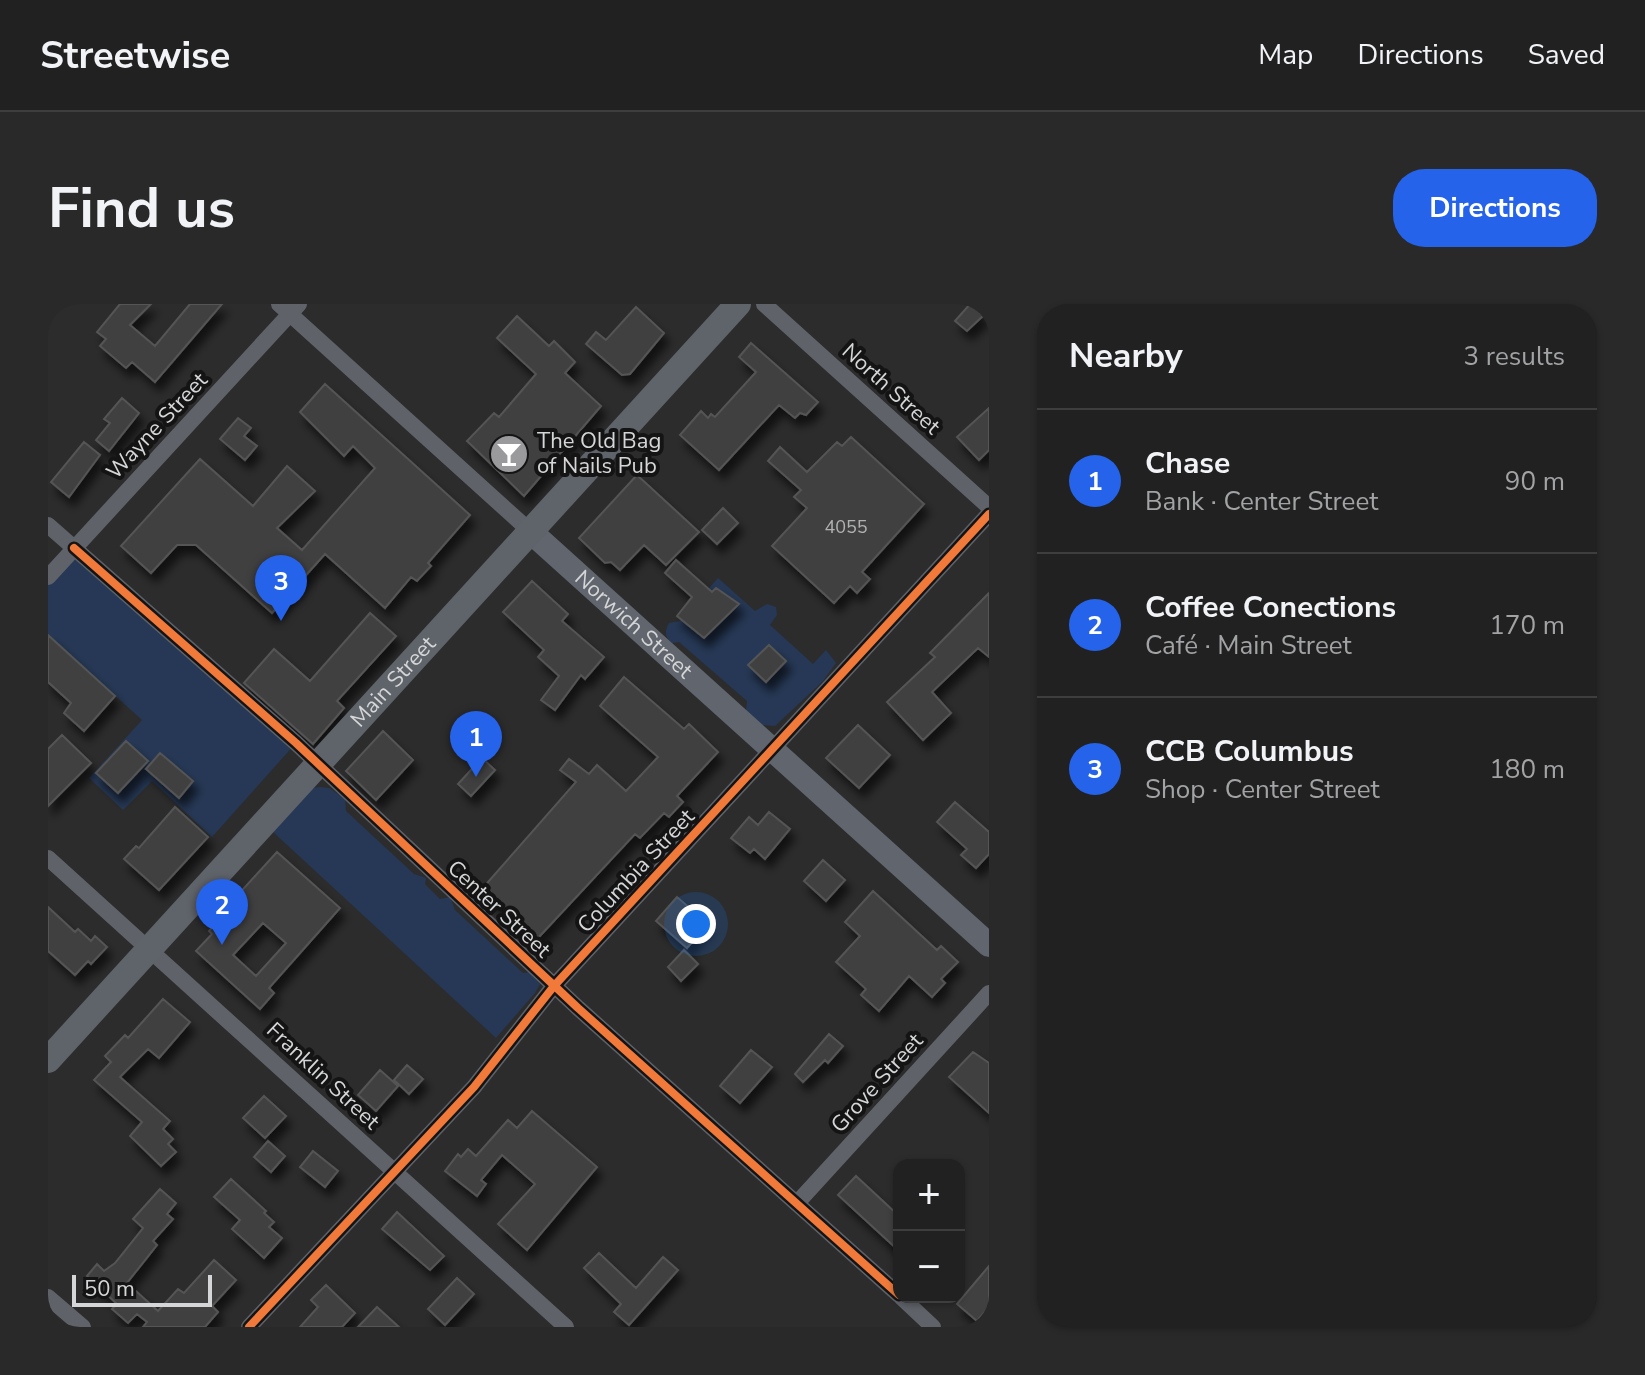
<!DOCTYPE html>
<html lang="en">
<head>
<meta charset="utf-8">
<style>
	body { margin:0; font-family:"Nunito Sans",sans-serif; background:#29292a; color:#f1f3f6 }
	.controls { position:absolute; right:24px; bottom:24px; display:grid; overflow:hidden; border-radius:16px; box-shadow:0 2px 6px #0004 }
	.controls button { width:72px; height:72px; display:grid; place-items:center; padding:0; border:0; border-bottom:2px solid #3e3e40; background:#212122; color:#f1f3f6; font:40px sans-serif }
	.scale { position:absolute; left:24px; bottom:20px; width:140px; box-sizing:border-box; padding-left:8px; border:4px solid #d5d6d7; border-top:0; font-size:22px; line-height:28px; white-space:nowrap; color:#d5d6d7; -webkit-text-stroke:6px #141415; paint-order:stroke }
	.you { position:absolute; left:648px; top:620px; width:28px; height:28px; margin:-20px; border:6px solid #fff; border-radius:50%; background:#1a73e8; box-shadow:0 0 0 12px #1a73e833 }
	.badge { display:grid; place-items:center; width:52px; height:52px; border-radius:50%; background:#2563eb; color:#fff; font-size:26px; font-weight:700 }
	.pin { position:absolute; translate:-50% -66px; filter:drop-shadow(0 2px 4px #0008) }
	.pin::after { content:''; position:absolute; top:42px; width:28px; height:24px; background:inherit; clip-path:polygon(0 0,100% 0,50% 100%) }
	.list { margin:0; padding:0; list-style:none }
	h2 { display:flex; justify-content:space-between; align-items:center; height:104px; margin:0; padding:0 32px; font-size:34px }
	h2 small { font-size:26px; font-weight:400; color:#a2a3a5 }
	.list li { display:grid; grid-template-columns:52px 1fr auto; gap:24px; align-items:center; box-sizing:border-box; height:144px; padding:0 32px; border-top:2px solid #3e3e40 }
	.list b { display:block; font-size:30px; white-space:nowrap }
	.list p { margin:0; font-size:26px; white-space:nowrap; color:#a2a3a5 }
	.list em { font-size:26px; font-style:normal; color:#a2a3a5 }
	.map { position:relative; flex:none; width:941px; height:1023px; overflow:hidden; border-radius:32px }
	header { display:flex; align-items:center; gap:48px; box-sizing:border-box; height:112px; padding:0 40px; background:#212122; border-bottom:2px solid #3e3e40 }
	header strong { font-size:38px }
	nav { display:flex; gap:44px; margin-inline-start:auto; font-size:28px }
	.intro { display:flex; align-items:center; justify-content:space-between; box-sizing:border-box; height:192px; padding:0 48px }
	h1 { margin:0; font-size:56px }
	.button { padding:20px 36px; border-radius:32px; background:#2563eb; color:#fff; font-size:28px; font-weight:700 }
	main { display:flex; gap:48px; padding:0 48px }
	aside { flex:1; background:#212122; border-radius:32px; box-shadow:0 2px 6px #0004 }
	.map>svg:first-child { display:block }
	.green { fill:#263855 }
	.building { fill:#414141; stroke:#545454; stroke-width:2; fill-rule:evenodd; filter:url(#shadow) }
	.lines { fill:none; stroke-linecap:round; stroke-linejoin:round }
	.street { stroke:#5f6369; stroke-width:16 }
	.secondary { stroke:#61656d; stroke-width:24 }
	.primary { stroke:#5f636a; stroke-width:26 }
	.cycleway-casing { stroke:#141415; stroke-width:13 }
	.cycleway { stroke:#f17a3a; stroke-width:8 }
	.labels { text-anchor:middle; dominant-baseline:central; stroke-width:8; stroke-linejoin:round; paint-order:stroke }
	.number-label { font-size:18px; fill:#b0b1b2 }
	.street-label { font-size:22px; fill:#d5d6d7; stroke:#141415 }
	.poi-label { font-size:22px; fill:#d5d6d7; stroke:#141415; text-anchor:start }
</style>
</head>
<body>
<header>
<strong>Streetwise</strong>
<nav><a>Map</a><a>Directions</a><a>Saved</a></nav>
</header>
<div class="intro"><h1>Find us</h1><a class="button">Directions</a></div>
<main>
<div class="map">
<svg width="941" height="1023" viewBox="0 0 941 1023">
	<defs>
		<filter id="shadow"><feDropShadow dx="5" dy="9" stdDeviation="4" flood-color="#0009"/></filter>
	</defs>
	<rect width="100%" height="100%" fill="#2c2c2d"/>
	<path class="green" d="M26,244L248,439L164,533L104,477L75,506L41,474L94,416L0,331V273Z
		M670,274L707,307L719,300L728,303L729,311L722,321L765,360L778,346L788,359L775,377L727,422L714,421L698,407L699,397L631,338L624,339C617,333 616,328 621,319L632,317Z
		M272,483L281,484L297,495L298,507L366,570L378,574L377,580L392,595L402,593L407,606L475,669L484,668L492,680L487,689L448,734L224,527L265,484Z"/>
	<path class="building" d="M72,0H103L82,21L107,42L142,0H174L107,78L84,58L78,64L52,42L58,35L49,28Z
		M922,0L936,11L919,27L907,17Z
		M588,3L616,29L582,70L574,71L538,40L548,28L558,36Z
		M469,12L501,42L506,37L527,58L517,69L553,102L476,192L419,137L446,109L451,113L488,70L449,34Z
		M703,39L770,98L758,111L752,109L747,114L731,101L671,166L632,131L653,107L660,114L663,110L667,113L708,68L691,53Z
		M277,80L422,211L380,259L383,262L369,277L363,273L337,304L277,250L224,309L148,241H129L103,269L73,242L152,155L205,202L239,162L267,187L229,224L254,246L327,164L305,142L296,152L252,108Z
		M74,94L91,109L61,147L48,136L62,119L56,115Z
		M941,104V146L931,156L909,133Z
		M190,114L203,124L196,132L209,142L197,156L172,135Z
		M803,133L876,200L814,268L822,275L809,289L802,282L786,299L724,242L759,204L746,193L753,186L720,157L732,143L759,168L789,138L794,142Z
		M36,138L52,151L21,193L3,178Z
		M589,171L651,228L618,261L596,241L572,266L563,258L557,259L531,234Z
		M675,204L690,219L669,240L654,226Z
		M628,256L664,288L668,284L691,300L656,334L629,312L644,293L617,269Z
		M484,277L520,310L514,317L556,353L537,375L533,371L507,406L493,396L511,372L490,353L496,346L455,308Z
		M941,289V353L930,344L884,388L903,409L875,436L839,398L887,353L882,349Z
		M322,309L348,332L289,397L296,404L265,440L196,379L226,345L262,377Z
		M0,331L67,392L36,427L16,409L23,399L0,378Z
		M721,341L738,357L718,378L700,361Z
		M576,373L636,425L641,420L670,448L629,492L635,498L621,513L616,509L592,534L587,530L490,634L433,586L528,478L512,466L521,455L541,470L549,461L578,487L610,453L552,402Z
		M810,421L842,451L811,484L778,454Z
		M335,427L365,456L328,496L298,467Z
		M14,431L43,459L0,502V445Z
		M78,437L100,457L70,489L48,469Z
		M112,449L145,477L131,494L98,465Z
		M434,454L447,466L423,492L410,480Z
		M907,498L941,528V550L928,564L913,551L919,545L889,518Z
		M127,503L160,533L111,586L76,555L88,542L91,544Z
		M721,508L742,525L717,555L706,545L702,549L683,534L701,513L710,521Z
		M229,548L292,604L221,684L226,689L212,705L148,647L164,630L161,627L190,597L187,594ZM215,619L238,639L208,672L185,651Z
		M775,556L797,576L778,597L756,577Z
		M825,587L889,646L893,642L910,658L893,675L897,679L884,693L861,672L831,707L813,691L818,685L788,658L812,632L797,618Z
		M629,593L660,620L639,644L608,617Z
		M0,603L27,628L30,625L43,637L47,632L59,643L43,660L40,657L27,671L0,647Z
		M636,646L650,660L633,677L620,663Z
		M115,695L142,718L111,754L100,745L72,773L122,817L115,825L125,835L120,840L128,848L113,862L82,832L94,818L46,776L63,758L57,752L77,731L80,734Z
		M781,730L795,742L780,759L777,756L755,778L747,770Z
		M703,746L724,763L692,799L672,782Z
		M925,748L941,759V809L901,773Z
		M359,761L375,775L361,790L346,776Z
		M332,766L350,782L328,807L310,791Z
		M216,792L238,812L217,834L195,814Z
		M484,807L549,863L479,946L450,920L487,880L454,851L433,876L438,880L429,892L397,867L410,850L413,853L420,845L428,852L460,816L469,824Z
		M220,837L237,852L223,868L206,853Z
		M265,847L290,867L277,883L252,863Z
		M808,872L851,912V947L790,891Z
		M183,875L218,907L216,909L226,918L221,923L234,934L216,954L184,925L192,916L166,893Z
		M112,885L128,899L119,910L125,915L105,937L109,941L79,979L110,1007L130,985L136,989L166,956L188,976L164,1002L170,1008L157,1023H95L99,1018L89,1010L80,1019L64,1005L69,1000L39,972L49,960L56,967L67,959L95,924L85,915Z
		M349,908L396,952L382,966L334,925Z
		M551,949L588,984L615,953L630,966L581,1021L566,1008L573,1000L536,964Z
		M941,962V1003L929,1017L909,1000Z
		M409,974L426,990L397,1021L380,1005Z
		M278,981L307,1009L294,1023H252L270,1003L263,996Z
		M329,1003L351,1023H310Z"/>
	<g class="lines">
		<path class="street" d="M231,0L483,228
			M716,0L941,203
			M0,221L248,439L530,704L851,991
			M0,273L251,0
			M0,554L518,1023
			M750,898L941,689
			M0,993L35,1023
			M853,993L885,1023
			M201,1023L426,783L506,682L941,210"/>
		<path class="secondary" id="s1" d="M483,228L941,641"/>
		<path class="primary" id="s2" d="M0,756L690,0"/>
		<g class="cycleway-casing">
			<path id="cycleway" d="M26,244L248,439L530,704L851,991
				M201,1023L426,783L506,682L941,210"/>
		</g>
		<use href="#cycleway" class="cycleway"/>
	</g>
	<defs>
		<g id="bar-disc" transform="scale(2)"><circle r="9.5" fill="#9a9a9c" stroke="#141415"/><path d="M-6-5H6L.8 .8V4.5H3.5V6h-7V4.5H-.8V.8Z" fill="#fff"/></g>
	</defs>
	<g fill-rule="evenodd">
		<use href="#bar-disc" x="461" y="150"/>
	</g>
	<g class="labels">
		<g class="number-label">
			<text x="798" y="223">4055</text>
		</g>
		<g class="street-label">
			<text transform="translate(843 85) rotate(42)">North Street</text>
			<text transform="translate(109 122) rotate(-47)">Wayne Street</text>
			<text stroke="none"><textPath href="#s1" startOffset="138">Norwich Street</textPath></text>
			<text stroke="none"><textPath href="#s2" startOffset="512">Main Street</textPath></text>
			<text transform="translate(588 567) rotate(-47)">Columbia Street</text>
			<text transform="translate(451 605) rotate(43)">Center Street</text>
			<text transform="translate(275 772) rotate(43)">Franklin Street</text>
			<text transform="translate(829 779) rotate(-48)">Grove Street</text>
		</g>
		<g class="poi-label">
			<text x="489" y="137">The Old Bag<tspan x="489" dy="25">of Nails Pub</tspan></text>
		</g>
	</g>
</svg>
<div class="controls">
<button>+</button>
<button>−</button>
</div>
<div class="scale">50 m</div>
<div class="you"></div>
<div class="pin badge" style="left:428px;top:473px">1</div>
<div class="pin badge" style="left:174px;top:641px">2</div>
<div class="pin badge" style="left:233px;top:317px">3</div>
</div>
<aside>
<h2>Nearby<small>3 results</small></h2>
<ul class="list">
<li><span class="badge">1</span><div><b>Chase</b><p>Bank · Center Street</p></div><em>90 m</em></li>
<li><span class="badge">2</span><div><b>Coffee Conections</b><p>Café · Main Street</p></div><em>170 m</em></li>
<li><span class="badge">3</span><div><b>CCB Columbus</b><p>Shop · Center Street</p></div><em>180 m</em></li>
</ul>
</aside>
</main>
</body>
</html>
